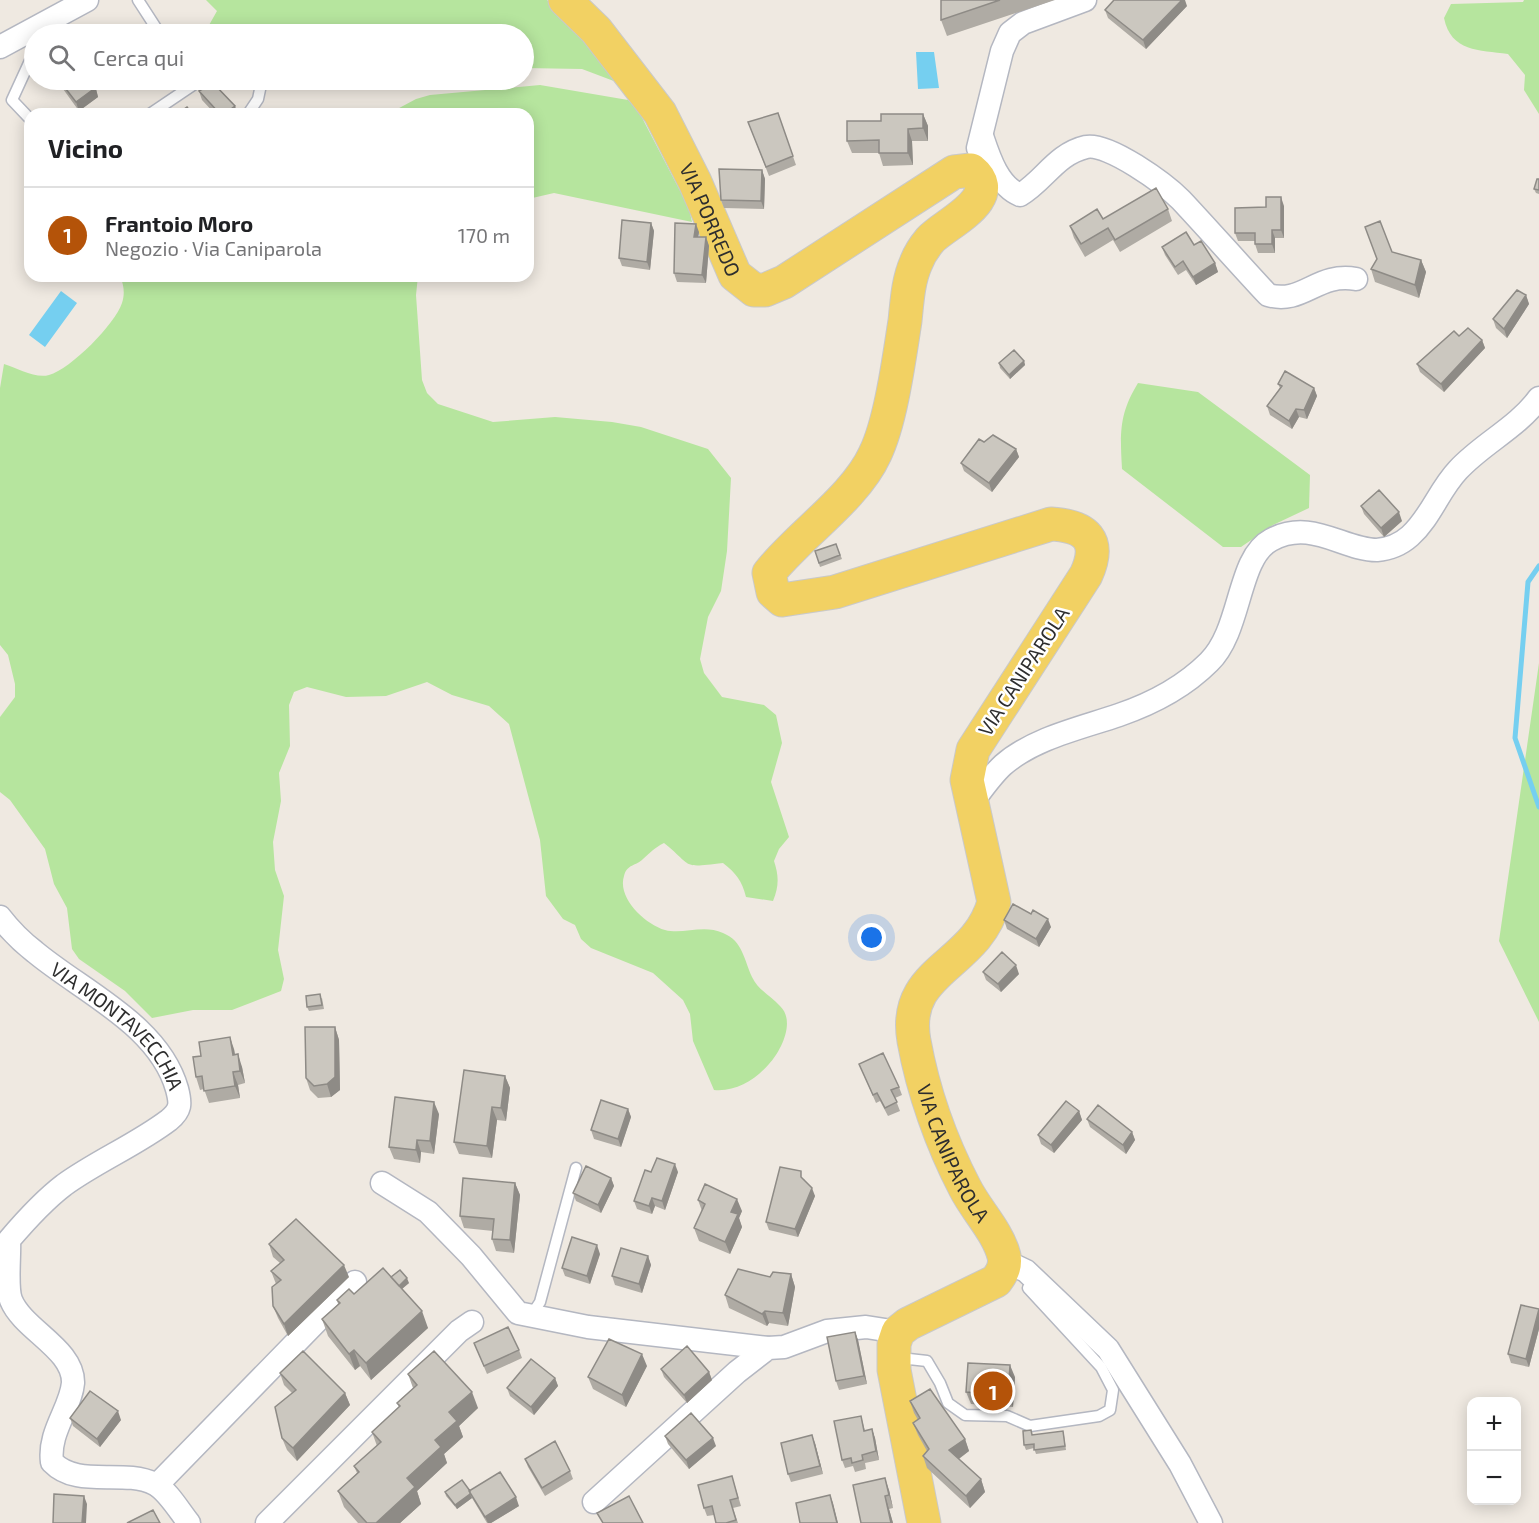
<!DOCTYPE html>
<html lang="it">
<head>
<meta charset="utf-8">
<style>
	body { margin:0; font-family:"Exo 2",sans-serif; background:#f6f6f6; color:#202124 }
	.controls { position:absolute; right:18px; bottom:18px; display:grid; overflow:hidden; border-radius:12px; box-shadow:0 3px 15px #0003 }
	.controls button { width:54px; height:54px; display:grid; place-items:center; padding:0; border:0; border-bottom:2px solid #e0e0e0; background:#fff; color:#202124; font:30px sans-serif }
	.you { position:absolute; left:872px; top:938px; width:21px; height:21px; margin:-15px; border:4px solid #fff; border-radius:50%; background:#1a73e8; box-shadow:0 0 0 9px #1a73e833 }
	.badge { display:grid; place-items:center; width:39px; height:39px; border-radius:50%; background:#b45309; color:#fff; font-size:20px; font-weight:700 }
	.pin { position:absolute; translate:-50% -50%; border:3px solid #fff; box-shadow:0 2px 6px #0006 }
	.list { margin:0; padding:0; list-style:none }
	h2 { display:flex; justify-content:space-between; align-items:center; height:78px; margin:0; padding:0 24px; font-size:26px }
	h2 small { font-size:20px; font-weight:400; color:#757577 }
	.list li { display:grid; grid-template-columns:39px 1fr auto; gap:18px; align-items:center; box-sizing:border-box; height:96px; padding:0 24px; border-top:2px solid #e0e0e0 }
	.list b { display:block; font-size:22px; white-space:nowrap }
	.list p { margin:0; font-size:20px; white-space:nowrap; color:#757577 }
	.list em { font-size:20px; font-style:normal; color:#757577 }
	.icon { flex:none; width:33px; height:33px; fill:none; stroke:currentColor; stroke-width:2; stroke-linecap:round; stroke-linejoin:round }
	.map { position:relative; flex:none; width:1539px; height:1523px; overflow:hidden }
	.search { position:absolute; background:#fff; box-shadow:0 3px 15px #0003; left:24px; top:24px; width:510px; height:66px; display:flex; align-items:center; gap:15px; box-sizing:border-box; padding:0 21px; border-radius:33px; color:#757577; font-size:22px }
	.panel { position:absolute; background:#fff; box-shadow:0 3px 15px #0003; left:24px; top:108px; width:510px; height:174px; border-radius:18px }
	.map>svg:first-child { display:block }
	.green { fill:#b6e59e }
	.water { fill:#75cff0 }
	.lines { fill:none; stroke-linecap:round; stroke-linejoin:round }
	.stream { stroke:#75cff0; stroke-width:5 }
	.service-casing { stroke:#b4b7c1; stroke-width:13 }
	.minor-casing { stroke:#b4b7c1; stroke-width:25 }
	.primary-casing { stroke:#c9c9c9; stroke-width:35 }
	.service { stroke:#fff; stroke-width:10 }
	.minor { stroke:#fff; stroke-width:22 }
	.primary { stroke:#f2d163; stroke-width:33 }
	.wall { fill:#afaba4 }
	.shaded-wall { fill:#8e8b86 }
	.building { fill:#cbc7bf; stroke:#8e8b86; stroke-width:1.5 }
	.labels { text-anchor:middle; dominant-baseline:central; stroke-width:5; stroke-linejoin:round; paint-order:stroke }
	.street-label { font-size:20px; fill:#2e2e2e; stroke:#fff }
</style>
</head>
<body>
<div class="map">
<svg width="1539" height="1523" viewBox="0 0 1539 1523">
	<rect width="100%" height="100%" fill="#efe9e1"/>
	<path class="green" d="M206,0H547L627,86L582,69L524,68V34H204L217,11Z
		M1524,0H1539V114L1524,90L1525,75L1508,54C1479,50 1451,52 1444,18L1451,4L1523,2Z
		M540,85L628,100L638,110L689,208L692,222L554,193L528,199V114H388L416,99L430,95Z
		M120,276H418L416,295L422,380L427,393L438,404L493,422L555,417L612,422L641,427L708,449L731,478L727,551L721,591L708,617L700,659L704,673L722,697L764,705L776,715L782,743L771,782L789,837L779,849L774,861C779,876 779,886 773,901L746,897C742,881 736,873 723,863C680,868 694,867 664,843C654,848 651,852 643,859C636,866 627,864 624,876C617,898 645,924 665,930C683,935 703,924 723,933C743,941 744,960 752,977C758,990 771,996 780,1006C796,1021 781,1051 769,1064C755,1080 736,1092 714,1090L693,1041L690,1014L683,1000L653,973L591,948L581,939L575,925L563,919L546,896L540,840L509,724L489,706L452,695L427,682L386,696L346,697L307,687L294,692L289,705L290,746L279,773L281,801L273,842L275,870L284,896L278,950L284,979L281,991L232,1010H193L152,1018L125,991L79,959L72,949L67,908L54,884L45,849L10,800L0,792V717L15,697V684L8,655L0,645V388L4,364C17,368 36,379 49,375C71,369 115,324 122,303C125,294 124,285 120,276Z
		M1138,383L1198,392L1310,475L1309,508L1273,525L1241,547H1223L1122,469C1120,433 1119,414 1138,383Z
		M1539,663V1022L1499,941Z"/>
	<path class="water" d="M916,52H934L939,88L918,89Z
		M61,291L77,303L45,347L29,335Z"/>
	<g class="lines">
		<path class="stream" d="M1539,566L1528,582L1515,738L1539,807"/>
		<g class="service-casing">
			<path id="service" d="M138,0L160,34
				M150,114L193,85L189,80
				M248,114L258,99L262,80
				M30,119L12,100L34,52
				M530,1317L540,1302L576,1168
				M903,1370L904,1363L909,1359L927,1361L940,1383L948,1403L965,1415L1007,1416L1030,1426L1099,1416L1110,1410L1113,1390L1101,1367L1028,1288"/>
		</g>
		<g class="minor-casing">
			<g id="minor">
				<path d="M0,47L87,0"/>
				<path d="M982,136C989,157 998,186 1020,195C1044,181 1056,154 1086,147C1108,142 1165,184 1181,200C1210,231 1239,264 1268,295C1303,305 1317,272 1356,279"/>
				<path d="M978,148L1002,51L1010,33L1023,23L1085,0"/>
				<path d="M971,804C981,791 991,776 1003,765C1034,738 1081,728 1119,715C1151,704 1185,686 1209,662C1242,630 1237,558 1271,540C1311,518 1343,550 1377,550C1389,549 1401,544 1410,536C1431,517 1439,490 1458,470C1483,443 1517,428 1539,398"/>
				<path id="s1" d="M0,917C10,930 22,942 35,952C83,992 159,1025 177,1089C181,1104 181,1110 169,1120C136,1145 97,1161 64,1185C43,1201 26,1220 9,1240C10,1254 6,1287 11,1300C23,1330 74,1349 73,1383C71,1408 48,1432 52,1462C78,1489 122,1468 155,1484C168,1491 180,1512 189,1523"/>
				<path d="M382,1183L428,1212L471,1256L518,1313L588,1327L768,1348"/>
				<path d="M1005,1261L1026,1271L1108,1349L1180,1464L1211,1523"/>
				<path d="M157,1485L355,1282"/>
				<path d="M594,1502L737,1372L768,1348L784,1347L827,1331L866,1327L898,1332"/>
				<path d="M267,1523L459,1331L472,1322"/>
			</g>
		</g>
		<g class="primary-casing">
			<g id="primary">
				<path id="s2" d="M565,0L596,30L660,113L695,182L735,275L754,290H765L784,282L954,172L971,170C1006,198 944,224 930,240C925,246 919,255 916,263C908,281 907,302 905,321C899,359 891,421 875,454C855,498 799,535 769,573L773,592L782,600L835,592L1051,524C1086,526 1102,540 1086,575L973,750L967,780L994,902C976,968 901,968 914,1041C923,1091 942,1144 965,1188C976,1210 998,1232 1004,1256C1006,1266 1002,1273 996,1281L908,1324L898,1332L894,1344V1370L924,1523"/>
			</g>
		</g>
		<use href="#service" class="service"/>
		<use href="#minor" class="minor"/>
		<use href="#primary" class="primary"/>
	</g>
	<path class="wall" d="M941,0H1055L947,36L941,20Z
		M1187,6L1146,49L1108,18L1105,10Z
		M57,80H109L96,89L98,97L79,111L58,82Z
		M199,91L238,114H215L202,100Z
		M778,113L796,165L769,176L748,122Z
		M923,114L928,126V141H912L913,165L883,166L879,153H852L847,141L881,121Z
		M762,170L765,179L764,209L724,208L721,200Z
		M1539,179V194L1536,193L1534,189Z
		M1284,206V238H1275V253H1258L1255,244V241H1238L1235,233L1266,207Z
		M1168,209L1172,221L1120,252L1113,240L1085,257L1074,238L1070,226L1103,219Z
		M651,223L654,231L650,270L622,266L619,258Z
		M699,232L698,237H706L709,246L706,283L677,282L674,273Z
		M1194,245L1215,263L1218,272L1196,285L1186,270L1178,275L1165,255L1162,247Z
		M1421,260L1426,272L1419,298L1375,282L1371,269Z
		M1526,295L1529,304L1507,338L1496,328L1493,319Z
		M1459,336L1482,340L1485,348L1444,392L1420,372L1417,364Z
		M1024,361L1025,365L1010,379L1000,368L999,363Z
		M1278,384L1314,388L1317,396L1307,419L1299,417L1292,429L1270,415L1267,406L1280,388Z
		M984,442L1016,449L1019,457L992,492L964,471L961,463Z
		M1361,506L1402,521L1384,537L1364,514Z
		M836,544L842,559L820,567L815,551Z
		M1004,920L1051,927L1039,947L1007,929Z
		M983,972L1019,974L1001,992L986,980Z
		M322,998L324,1009L309,1011L307,1007Z
		M335,1027L339,1040L340,1090L331,1097L318,1098L310,1090L306,1078Z
		M234,1049L235,1055L242,1067L245,1083L238,1085L240,1098L209,1103L204,1089L200,1090L196,1077Z
		M859,1064L899,1087L902,1095L895,1098L900,1111L888,1116L880,1101L876,1103Z
		M505,1076L510,1088L506,1121L497,1120L492,1158L459,1154L454,1142Z
		M628,1109L631,1117L621,1147L594,1139L591,1130Z
		M1079,1111L1082,1120L1054,1153L1041,1144L1038,1135Z
		M439,1114L434,1154L421,1152L420,1163L394,1159L389,1147Z
		M1087,1119L1132,1132L1135,1140L1126,1154L1090,1127Z
		M651,1172H678L665,1210L655,1206L652,1214L637,1209L634,1201Z
		M611,1178L614,1186L601,1213L576,1201L573,1193Z
		M804,1179L815,1196L798,1237L769,1230L766,1222Z
		M515,1183L520,1195L514,1253L496,1251L492,1239L493,1231L464,1228L460,1216Z
		M698,1200L742,1211L739,1218L742,1227L730,1254L699,1241L694,1228L702,1211Z
		M269,1244L349,1277L288,1336L278,1318L273,1306L276,1284L271,1271L280,1263L273,1257Z
		M600,1254L590,1284L565,1276L562,1268Z
		M648,1256L651,1265L642,1293L615,1285L612,1276Z
		M791,1274L795,1287L788,1326L769,1323L767,1326L729,1308L725,1295L770,1277Z
		M391,1277L409,1283L402,1289L428,1328L371,1380L360,1366L355,1370L328,1336L322,1319L338,1304L337,1300L354,1294Z
		M1539,1309V1329L1529,1367L1511,1363L1508,1354Z
		M855,1332L858,1340L867,1384L839,1390L836,1381Z
		M474,1343L519,1350L522,1358L487,1374Z
		M647,1366L626,1407L593,1389L588,1377Z
		M661,1369L709,1372L712,1380L687,1403L664,1377Z
		M280,1373L345,1393L350,1405L297,1461L287,1450L282,1438L292,1393L284,1385Z
		M408,1374L478,1408L459,1426L463,1437L444,1454L447,1463L417,1491L421,1504L400,1523H358L344,1507L338,1491L357,1473L354,1466L377,1446L372,1432L399,1407L397,1403L413,1388Z
		M1015,1377L1013,1407L971,1404L966,1392Z
		M555,1378L558,1386L534,1415L510,1396L507,1388Z
		M910,1401L965,1439L969,1451L959,1459L981,1479L985,1492L970,1508L927,1468L923,1456L927,1451L918,1435L913,1423L918,1420L914,1413Z
		M861,1416L865,1431L872,1429L875,1438L879,1460L865,1463L866,1469L855,1472L853,1466L845,1468L842,1460Z
		M70,1418L121,1420L100,1447L73,1426Z
		M1033,1435H1064L1066,1450L1036,1454L1034,1448L1026,1450L1024,1445Z
		M665,1436L716,1446L689,1469L668,1444Z
		M815,1443L823,1474L791,1482L788,1474Z
		M525,1459L570,1471L573,1479L545,1496L528,1467Z
		M732,1476L741,1506L733,1508L738,1523H716L714,1515L707,1516L704,1508Z
		M889,1490L893,1508L889,1509L893,1523H861Z
		M470,1491L519,1506L491,1523H487L472,1498L457,1509L446,1496L445,1492Z"/>
	<path class="shaded-wall" d="M1182,0H1185L1187,6L1146,49L1143,40Z
		M94,80H109L96,89L98,97L79,111L76,102L91,82Z
		M235,106L238,114H224Z
		M923,114L928,126V141L923,128Z
		M908,129L912,141L913,165L908,153Z
		M762,170L765,179L764,209L761,201Z
		M1281,197L1284,206V238L1281,230Z
		M651,223L654,231L650,270L647,262Z
		M696,224L699,232L697,245L694,237Z
		M1272,230L1275,238V253L1272,244Z
		M706,237L709,246L706,283L702,275Z
		M1421,260L1426,272L1419,298L1415,285Z
		M1215,263L1218,272L1196,285L1193,277Z
		M1526,295L1529,304L1507,338L1504,329Z
		M1482,340L1485,348L1444,392L1441,384Z
		M1024,361L1025,365L1010,379L1009,375Z
		M1314,388L1317,396L1307,419L1304,410Z
		M1296,409L1299,417L1292,429L1289,421Z
		M1016,449L1019,457L992,492L989,483Z
		M1399,512L1402,521L1384,537L1381,528Z
		M1048,919L1051,927L1039,947L1036,939Z
		M1016,965L1019,974L1001,992L998,984Z
		M335,1027L339,1040L340,1090L331,1097L327,1084Z
		M230,1037L234,1049L237,1068L233,1055Z
		M238,1054L242,1067L245,1083L240,1071Z
		M233,1072L238,1085L240,1098L235,1086Z
		M505,1076L510,1088L506,1121L501,1108Z
		M434,1102L439,1114L434,1154L430,1141Z
		M492,1107L497,1120L492,1158L487,1146Z
		M628,1109L631,1117L621,1147L618,1139Z
		M1079,1111L1082,1120L1054,1153L1051,1145Z
		M1132,1132L1135,1140L1126,1154L1123,1145Z
		M417,1140L421,1152L420,1163L416,1150Z
		M675,1164L678,1172L665,1210L662,1201Z
		M611,1178L614,1186L601,1213L598,1205Z
		M515,1183L520,1195L514,1253L510,1240Z
		M812,1188L815,1196L798,1237L795,1229Z
		M652,1198L655,1206L652,1214L649,1206Z
		M737,1199L742,1211L739,1218L742,1227L730,1254L725,1242L731,1212Z
		M597,1245L600,1254L590,1284L587,1276Z
		M648,1256L651,1265L642,1293L639,1284Z
		M344,1265L349,1277L288,1336L284,1324Z
		M791,1274L795,1287L788,1326L783,1313Z
		M407,1278L409,1283L397,1293L395,1289Z
		M1539,1310V1329L1529,1367L1526,1359Z
		M422,1311L428,1328L371,1380L366,1363Z
		M765,1311L769,1323L767,1326L762,1314Z
		M855,1332L858,1340L867,1384L864,1376Z
		M354,1350L360,1366L355,1370L349,1354Z
		M642,1354L647,1366L626,1407L622,1395Z
		M1010,1365L1015,1377L1013,1407L1008,1395Z
		M709,1372L712,1380L687,1403L684,1395Z
		M555,1378L558,1386L534,1415L531,1407Z
		M472,1392L478,1408L459,1426L463,1437L444,1454L447,1463L417,1491L421,1504L400,1523H376L407,1478L435,1440L449,1412Z
		M345,1393L350,1405L297,1461L293,1448Z
		M118,1411L121,1420L100,1447L97,1439Z
		M872,1429L875,1438L879,1460L876,1451Z
		M812,1435L815,1443L823,1474L820,1466Z
		M713,1438L716,1446L689,1469L686,1460Z
		M965,1439L969,1451L953,1463L949,1450Z
		M885,1478L889,1490L893,1508L889,1495Z
		M981,1479L985,1492L970,1508L966,1496Z
		M470,1494L472,1498L457,1509L455,1505Z
		M830,1495L833,1503L838,1523H837Z
		M84,1496L87,1504L86,1523H82Z
		M885,1496L889,1509L893,1523H891Z
		M516,1497L519,1506L491,1523H488L485,1517Z"/>
	<path class="building" d="M941,0H1000L941,20Z
		M1114,0H1182L1143,40L1105,10Z
		M59,80H94L91,82L95,88L76,102Z
		M213,83L235,106L224,114H220L199,91Z
		M187,107L192,114H177Z
		M778,113L793,156L766,167L748,122Z
		M881,114H923V128L908,129V153H879V140L847,141V121H881Z
		M719,169L762,170L761,201L721,200Z
		M1537,179H1539V190L1534,189Z
		M1156,188L1168,209L1115,240L1108,228L1081,244L1070,226L1097,209L1103,219Z
		M1266,197H1281V230H1272V244H1255V233H1235V208L1266,207Z
		M622,220L651,223L647,262L619,258Z
		M1380,221L1392,252L1421,260L1415,285L1371,269L1377,259L1365,227Z
		M675,223L696,224L694,237H706L702,275L674,273Z
		M1186,232L1194,245L1201,241L1215,263L1193,277L1183,261L1175,267L1162,247Z
		M1517,290L1526,295L1504,329L1493,319Z
		M1468,328L1482,340L1441,384L1417,364L1454,331L1459,336Z
		M1014,350L1024,361L1009,375L999,363Z
		M1285,371L1314,388L1304,410L1296,409L1289,421L1267,406L1282,386L1278,384Z
		M993,435L1016,449L989,483L961,463L979,439L984,442Z
		M1379,490L1399,512L1381,528L1361,506Z
		M836,544L840,555L819,563L815,551Z
		M1013,904L1031,914L1033,910L1048,919L1036,939L1004,920Z
		M1002,952L1016,965L998,984L983,972Z
		M320,994L322,1005L307,1007L306,996Z
		M305,1027H335V1077L327,1084L314,1086L306,1078Z
		M230,1037L233,1055L238,1054L240,1071L233,1072L235,1086L204,1091L202,1076L196,1077L193,1057L201,1056L199,1042Z
		M883,1053L899,1087L891,1090L897,1102L885,1108L877,1093L873,1095L859,1064Z
		M464,1070L505,1076L501,1108L492,1107L487,1146L454,1142Z
		M395,1097L434,1102L430,1141L417,1140L416,1150L389,1147Z
		M601,1100L628,1109L618,1139L591,1130Z
		M1066,1101L1079,1111L1051,1145L1038,1135Z
		M1098,1105L1132,1132L1123,1145L1087,1119Z
		M657,1158L675,1164L662,1201L652,1198L649,1206L634,1201L645,1170L651,1172Z
		M586,1166L611,1178L598,1205L573,1193Z
		M780,1167L801,1171V1177L812,1188L795,1229L766,1222Z
		M463,1178L515,1183L510,1240L492,1239L494,1219L460,1216Z
		M705,1184L737,1199L731,1212L738,1214L725,1242L694,1228L705,1204L698,1200Z
		M296,1219L344,1265L284,1324L273,1306L272,1287L281,1280L271,1271L284,1260L269,1244Z
		M572,1237L597,1245L587,1276L562,1268Z
		M621,1248L648,1256L639,1284L612,1276Z
		M383,1268L422,1311L366,1363L354,1350L349,1354L322,1319L340,1303L337,1300L349,1289L354,1294Z
		M738,1269L770,1277L773,1272L791,1274L783,1313L765,1311L762,1314L725,1295Z
		M400,1270L407,1278L399,1286L391,1277Z
		M1521,1305L1539,1309L1526,1359L1508,1354Z
		M508,1327L519,1350L484,1366L474,1343Z
		M855,1332L864,1376L836,1381L827,1337Z
		M609,1339L642,1354L622,1395L588,1377Z
		M687,1346L709,1372L684,1395L661,1369Z
		M303,1351L345,1393L293,1448L282,1438L275,1407L296,1390L280,1373Z
		M434,1351L472,1392L449,1412L457,1421L435,1440L441,1447L407,1478L415,1487L376,1523H367L338,1491L359,1472L354,1466L381,1442L372,1432L400,1406L397,1403L417,1385L408,1374Z
		M531,1359L555,1378L531,1407L507,1388Z
		M968,1363L1010,1365L1008,1395L966,1392Z
		M930,1389L965,1439L949,1450L981,1479L966,1496L923,1456L929,1449L913,1423L920,1418L910,1401Z
		M90,1391L118,1411L97,1439L70,1418Z
		M691,1413L713,1438L686,1460L665,1436Z
		M861,1416L864,1431L872,1429L876,1451L862,1455L863,1460L852,1463L851,1458L842,1460L834,1421Z
		M1031,1430L1032,1435L1063,1431L1065,1446L1034,1450V1444L1024,1445L1023,1431Z
		M812,1435L820,1466L788,1474L781,1443Z
		M555,1441L570,1471L542,1488L525,1459Z
		M500,1472L516,1497L485,1517L469,1491Z
		M732,1476L738,1498L730,1500L736,1520L726,1523H716L712,1506L704,1508L698,1485Z
		M885,1478L889,1495L885,1496L891,1523H861L853,1485Z
		M462,1480L470,1491V1494L455,1505L445,1492Z
		M54,1494L84,1496L82,1523H53Z
		M830,1495L837,1523H800L796,1503Z
		M629,1496L643,1523H603L597,1513Z
		M153,1510L160,1523H127Z"/>
	<g class="labels">
		<g class="street-label">
			<text stroke="none"><textPath href="#s2" startOffset="266">VIA PORREDO</textPath></text>
			<text transform="translate(1023 671) rotate(-57)">VIA CANIPAROLA</text>
			<text stroke="none"><textPath href="#s1" startOffset="162">VIA MONTAVECCHIA</textPath></text>
			<text stroke="none"><textPath href="#s2" startOffset="2124">VIA CANIPAROLA</textPath></text>
		</g>
	</g>
</svg>
<div class="controls">
<button>+</button>
<button>−</button>
</div>
<div class="you"></div>
<div class="pin badge" style="left:993px;top:1391px">1</div>
<div class="search"><svg class="icon" aria-label="search" viewBox="0 0 24 24"><circle cx="10" cy="10" r="6"/><path d="M15 15l6 6"/></svg>Cerca qui</div>
<section class="panel">
<h2>Vicino<small></small></h2>
<ul class="list">
<li><span class="badge">1</span><div><b>Frantoio Moro</b><p>Negozio · Via Caniparola</p></div><em>170 m</em></li>
</ul>
</section>
</div>
</body>
</html>
